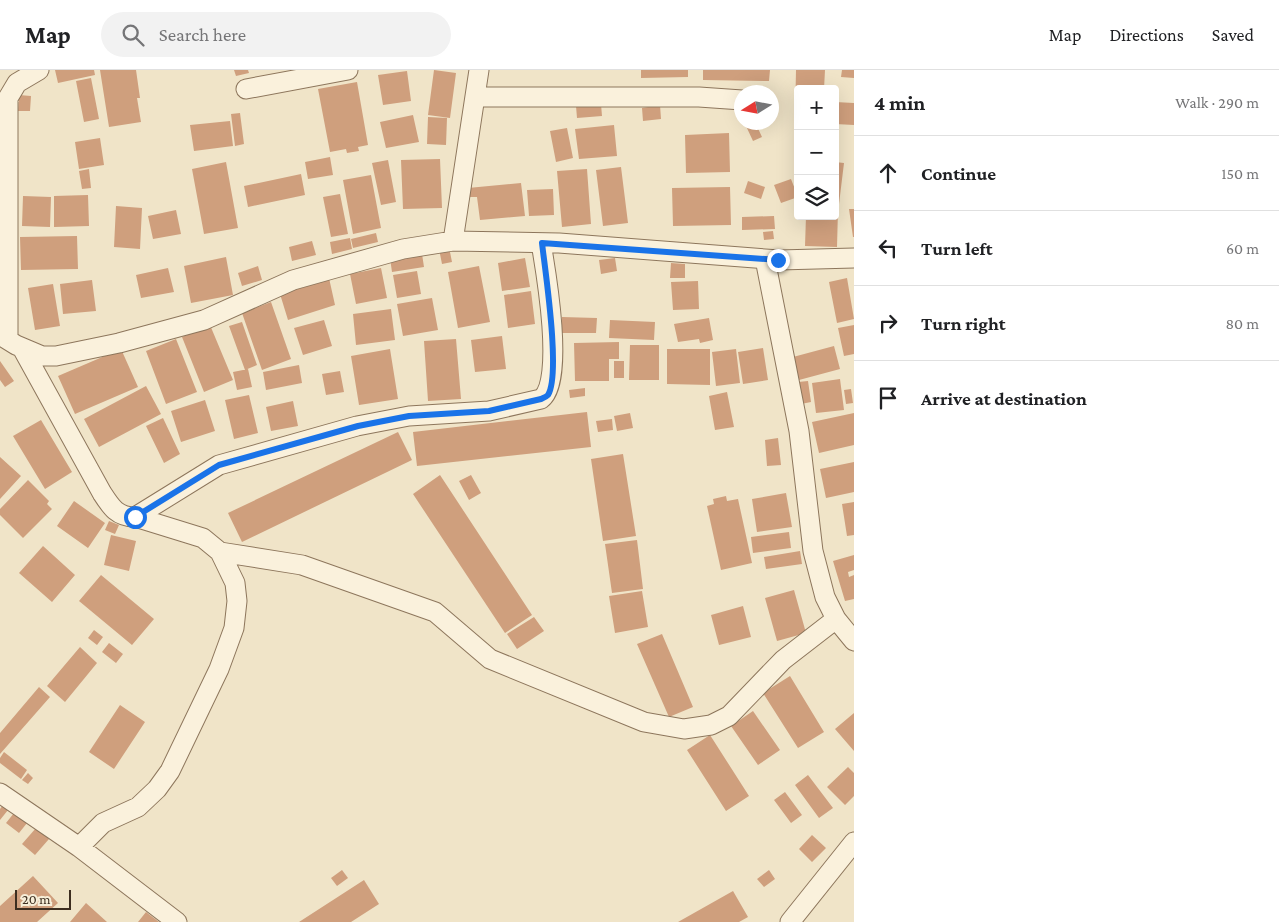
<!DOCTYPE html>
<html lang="en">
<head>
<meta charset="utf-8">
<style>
	body { margin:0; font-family:"Crimson Pro",serif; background:#f2f2f2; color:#202124 }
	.controls { position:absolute; right:15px; top:15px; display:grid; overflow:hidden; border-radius:5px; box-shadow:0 5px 20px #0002 }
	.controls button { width:45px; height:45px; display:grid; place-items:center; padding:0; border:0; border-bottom:1px solid #e0e0e0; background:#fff; color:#202124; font:25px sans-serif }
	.compass { position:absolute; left:734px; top:15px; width:45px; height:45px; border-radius:50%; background:#fff; box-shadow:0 5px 20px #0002; rotate:259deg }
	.scale { position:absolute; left:15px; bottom:12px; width:56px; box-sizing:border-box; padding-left:5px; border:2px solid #3d2e20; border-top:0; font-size:14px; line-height:18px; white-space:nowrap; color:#3d2e20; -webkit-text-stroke:4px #f7eed8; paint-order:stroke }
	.stop { position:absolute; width:15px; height:15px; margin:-11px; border:4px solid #1a73e8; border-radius:50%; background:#fff }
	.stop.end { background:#1a73e8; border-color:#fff; box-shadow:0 1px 5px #0008 }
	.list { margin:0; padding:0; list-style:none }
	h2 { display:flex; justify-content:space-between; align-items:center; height:65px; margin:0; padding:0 20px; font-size:21px }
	h2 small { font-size:16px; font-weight:400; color:#757577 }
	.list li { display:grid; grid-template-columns:32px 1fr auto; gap:15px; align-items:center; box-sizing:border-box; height:75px; padding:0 20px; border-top:1px solid #e0e0e0 }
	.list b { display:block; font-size:19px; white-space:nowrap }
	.list em { font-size:16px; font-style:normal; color:#757577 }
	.icon { flex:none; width:28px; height:28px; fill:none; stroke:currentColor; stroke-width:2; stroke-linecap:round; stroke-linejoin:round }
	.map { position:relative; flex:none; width:854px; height:852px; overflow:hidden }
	header { display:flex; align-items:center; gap:30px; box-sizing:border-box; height:70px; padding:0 25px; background:#fff; border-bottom:1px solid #e0e0e0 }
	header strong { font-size:24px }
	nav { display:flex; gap:28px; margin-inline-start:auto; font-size:18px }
	.search { width:350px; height:45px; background:#f2f2f2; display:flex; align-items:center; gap:12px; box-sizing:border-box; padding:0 18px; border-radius:28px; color:#757577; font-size:19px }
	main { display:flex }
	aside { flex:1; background:#fff }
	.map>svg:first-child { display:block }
	.building { fill:#cf9f7d }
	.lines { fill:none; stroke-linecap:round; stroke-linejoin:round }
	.minor-casing { stroke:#8d765c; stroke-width:21 }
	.minor { stroke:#faf1dc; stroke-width:19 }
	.route { stroke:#1a73e8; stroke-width:6 }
</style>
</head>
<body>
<header>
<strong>Map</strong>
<div class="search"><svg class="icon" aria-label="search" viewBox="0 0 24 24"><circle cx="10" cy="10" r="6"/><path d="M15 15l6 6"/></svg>Search here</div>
<nav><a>Map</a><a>Directions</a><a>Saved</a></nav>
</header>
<main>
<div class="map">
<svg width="854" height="852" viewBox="0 0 854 852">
	<rect width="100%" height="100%" fill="#f0e4c8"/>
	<path class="building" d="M55,0H94L95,5L58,13Z
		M100,0H136L140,28H137L141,52L109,57Z
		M234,0H248L249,3L236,6Z
		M434,0L456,3L450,48L428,45Z
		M641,0H688V7L641,8Z
		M703,0H770L769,11L703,10Z
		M796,0H825L824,19H798V49H795Z
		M842,0H854V8L841,7Z
		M407,1L411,31L383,35L378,5Z
		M91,8L99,49L84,52L76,11Z
		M357,12L368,75L358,77L359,81L347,83L346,79L330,82L318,19Z
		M19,25L31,26L30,41H18Z
		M835,32L854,33V55L835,54Z
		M601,34L602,46L577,48L576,36Z
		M660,35L661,49L643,51L642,38Z
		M240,43L244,74L235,76L231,44Z
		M413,45L419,72L386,78L380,52Z
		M428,47L447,48L446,75L427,74Z
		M230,51L233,76L194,81L190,55Z
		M755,52L762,67L753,71L746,56Z
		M614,55L617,86L579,89L575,59Z
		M567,58L573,88L556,92L550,61Z
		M729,63L730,102L686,103L685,65Z
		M100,68L104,95L79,99L75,72Z
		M330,87L333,105L308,109L305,92Z
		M440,89L442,138L403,139L401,90Z
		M388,90L396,132L381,135L372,93Z
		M226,92L238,158L204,164L192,99Z
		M835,92L844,93L839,134L835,133Z
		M621,97L628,153L603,156L596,100Z
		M89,99L91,118L82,119L79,101Z
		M587,99L591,154L562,157L557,101Z
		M301,104L305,125L248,137L244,116Z
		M371,105L381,158L353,164L343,110Z
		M791,109L798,127L781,133L774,115Z
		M748,111L765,117L761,129L744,123Z
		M521,113L525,146L480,150L477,127H468V118Z
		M730,117L731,155L673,156L672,118Z
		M553,119L554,145L529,146L527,120Z
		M340,124L348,164L331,167L323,127Z
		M88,125L89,156L54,157V126Z
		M23,126L51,127L50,157L22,156Z
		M116,136L142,138L140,179L114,177Z
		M835,139L838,140L837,177L805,176L806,146H835Z
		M849,139H854V167H853Z
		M176,140L181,164L153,169L148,146Z
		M774,146L775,159L742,160V147Z
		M773,161L774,169L764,170L763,162Z
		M376,163L378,172L353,178L351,169Z
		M77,166L78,199L21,200L20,167Z
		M350,168L352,179L332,184L330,172Z
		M312,171L316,185L292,191L289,177Z
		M449,177L452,192L442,194L439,179Z
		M422,184L424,197L392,202L390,188Z
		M226,187L233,225L191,233L184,196Z
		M525,188L530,217L502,221L498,193Z
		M615,188L617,201L601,204L599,190Z
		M671,193L685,194V208H670Z
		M258,196L262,210L242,216L238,203Z
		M479,196L490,252L458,258L448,202Z
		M168,198L174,222L141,228L136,205Z
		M381,198L387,228L356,234L350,204Z
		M417,201L421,224L397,228L393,205Z
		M329,208L335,235L288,250L280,224Z
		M847,208L854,249L837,253L829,212Z
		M92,210L96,241L63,244L60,214Z
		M698,211L699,239L673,240L671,212Z
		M53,214L60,256L35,260L28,218Z
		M531,221L535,254L508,258L504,225Z
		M432,228L438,260L403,266L397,234Z
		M271,232L291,289L262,300L242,243Z
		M391,239L395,270L356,275L353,244Z
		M562,247L597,248L596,263H562Z
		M709,248L713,270L700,273L699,269L678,272L674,254Z
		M324,250L332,276L303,285L294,258Z
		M610,250L655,252L654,270L609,268Z
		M242,252L257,295L245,300L229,256Z
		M210,255L233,310L204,322L182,267Z
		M854,255V284L844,286L838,258Z
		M502,266L506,299L475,302L471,270Z
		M176,269L197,322L166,334L146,281Z
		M456,269L461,329L428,331L424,271Z
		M619,272V289H609V311H575L574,273Z
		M630,275H659V310H629Z
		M834,276L840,299L799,310L793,287Z
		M763,278L768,310L743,314L738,282Z
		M121,279L138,317L75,344L58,306Z
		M390,279L398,329L359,335L351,286Z
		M667,279H710V315L667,314Z
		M736,279L740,313L716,316L712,282Z
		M0,291L14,311L5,317L0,310Z
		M614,291H624V308H614Z
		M299,295L302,313L266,320L263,302Z
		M248,299L252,317L237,320L233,302Z
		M340,301L344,322L326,325L322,304Z
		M840,309L844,340L816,343L812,313Z
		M808,311L811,332L801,334L798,312Z
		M146,316L161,344L99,377L84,349Z
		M585,318V326L570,328L569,320Z
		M851,319L853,333L846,334L844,320Z
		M727,322L734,357L715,360L709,326Z
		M249,325L258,363L234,369L225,330Z
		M205,330L215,361L181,372L171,341Z
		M293,331L298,356L271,361L266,337Z
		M587,342L591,377L417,396L413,362Z
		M630,343L633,358L617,361L614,346Z
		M854,343V375L819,383L812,352Z
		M163,348L180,384L164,393L146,356Z
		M612,349L613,360L598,362L596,351Z
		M41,350L72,402L45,419L13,366Z
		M398,362L412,390L242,472L228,443Z
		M778,368L781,395L767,396L765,370Z
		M623,384L636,466L603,471L591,389Z
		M0,387L21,406L0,429Z
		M854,392V422L826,428L820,399Z
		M440,405L532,545L505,563L413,424Z
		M471,405L481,423L469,430L459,411Z
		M28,410L49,431L47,434L52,439L23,468L0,445V439Z
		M786,423L792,457L757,462L752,429Z
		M726,426L727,431L738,429L752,493L721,500L707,436L714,434L713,429Z
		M74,431L105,453L88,478L57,456Z
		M854,432V465L847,466L842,434Z
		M109,451L119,455L115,464L105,460Z
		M789,462L791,478L753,483L751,467Z
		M111,465L136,471L129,501L104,495Z
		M637,470L643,519L612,523L605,474Z
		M43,476L75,505L52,532L19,503Z
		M800,481L802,494L766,499L764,487Z
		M854,485V500L848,502L849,507L854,505V529L845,531L833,491Z
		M101,505L154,549L132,575L79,531Z
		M794,520L806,563L777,571L765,528Z
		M642,521L648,557L615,563L609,526Z
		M743,536L751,567L719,575L711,545Z
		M534,547L544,561L517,579L507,564Z
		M94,560L103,567L97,575L88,568Z
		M662,564L693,637L669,647L637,574Z
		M109,573L123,584L116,593L102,582Z
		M80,577L97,593L65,632L47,616Z
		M790,606L824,662L798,678L763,623Z
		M39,617L50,627L0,684V663Z
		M120,635L145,652L114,699L89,682Z
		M753,641L780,680L758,695L731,656Z
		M854,643V681L835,659Z
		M710,665L749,726L726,741L687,680Z
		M4,682L27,700L21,709L0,693V688Z
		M848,697L854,703V726L845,735L827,717Z
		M28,703L33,708L28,714L22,710Z
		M808,705L833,738L819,748L795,715Z
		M785,722L802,745L791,753L774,730Z
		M3,735L8,740L0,750V739Z
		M14,743L27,753L19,763L6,753Z
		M36,758L49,769L35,785L22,774Z
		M812,765L826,778L812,792L799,779Z
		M342,800L348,808L337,816L331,808Z
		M769,800L775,809L764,817L757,809Z
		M33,806L58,833L37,852H0V836Z
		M364,810L379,834L351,852H299Z
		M733,821L748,847L739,852H678Z
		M86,833L107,852H70Z
		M146,842L159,852H138Z"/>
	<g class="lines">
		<g class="minor-casing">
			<path id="minor" d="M246,19L348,0
				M475,27H699L742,30
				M453,171L479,0
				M765,189L799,361L813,481L825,527L836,549L854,571
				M0,265L16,275L42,286H56L119,273L204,250L293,210L403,179L453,171L559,173L779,190L854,188
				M8,270V28L17,13L39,0
				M22,278L102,423C111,437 117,447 135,447L219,395L357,356L409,346L489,341L541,329C565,312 546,202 541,173
				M220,482L302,495L435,542L490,589L644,652L684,659L711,655L729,646L783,590L836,549
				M0,723L79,777L177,852
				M79,777L103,753L138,737L157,719L170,701L219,599L234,558L237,531L235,513L220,482L203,468L135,447
				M790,852L854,772"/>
		</g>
		<use href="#minor" class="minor"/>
	</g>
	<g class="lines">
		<path class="route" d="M135,447L219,395L358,356L409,346L489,341L541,329C543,328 546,327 548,325C561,304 545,200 542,173L778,190"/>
	</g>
</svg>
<div class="controls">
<button>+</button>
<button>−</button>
<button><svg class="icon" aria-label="layers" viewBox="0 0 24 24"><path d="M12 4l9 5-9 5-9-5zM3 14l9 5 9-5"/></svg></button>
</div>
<svg class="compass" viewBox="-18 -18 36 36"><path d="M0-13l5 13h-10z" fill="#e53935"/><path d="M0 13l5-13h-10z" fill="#757577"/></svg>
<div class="scale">20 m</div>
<div class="stop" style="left:135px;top:447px"></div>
<div class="stop end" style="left:778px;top:190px"></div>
</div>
<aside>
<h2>4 min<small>Walk · 290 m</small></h2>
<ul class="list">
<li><svg class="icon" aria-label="ahead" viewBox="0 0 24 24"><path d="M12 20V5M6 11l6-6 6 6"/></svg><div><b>Continue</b></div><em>150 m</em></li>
<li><svg class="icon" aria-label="left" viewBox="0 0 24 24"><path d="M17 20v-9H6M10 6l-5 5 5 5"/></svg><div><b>Turn left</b></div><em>60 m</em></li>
<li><svg class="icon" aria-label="right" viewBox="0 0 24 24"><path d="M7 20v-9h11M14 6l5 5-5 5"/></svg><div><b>Turn right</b></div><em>80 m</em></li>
<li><svg class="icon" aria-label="arrive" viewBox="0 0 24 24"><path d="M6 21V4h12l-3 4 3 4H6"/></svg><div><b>Arrive at destination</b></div></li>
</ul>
</aside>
</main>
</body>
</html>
